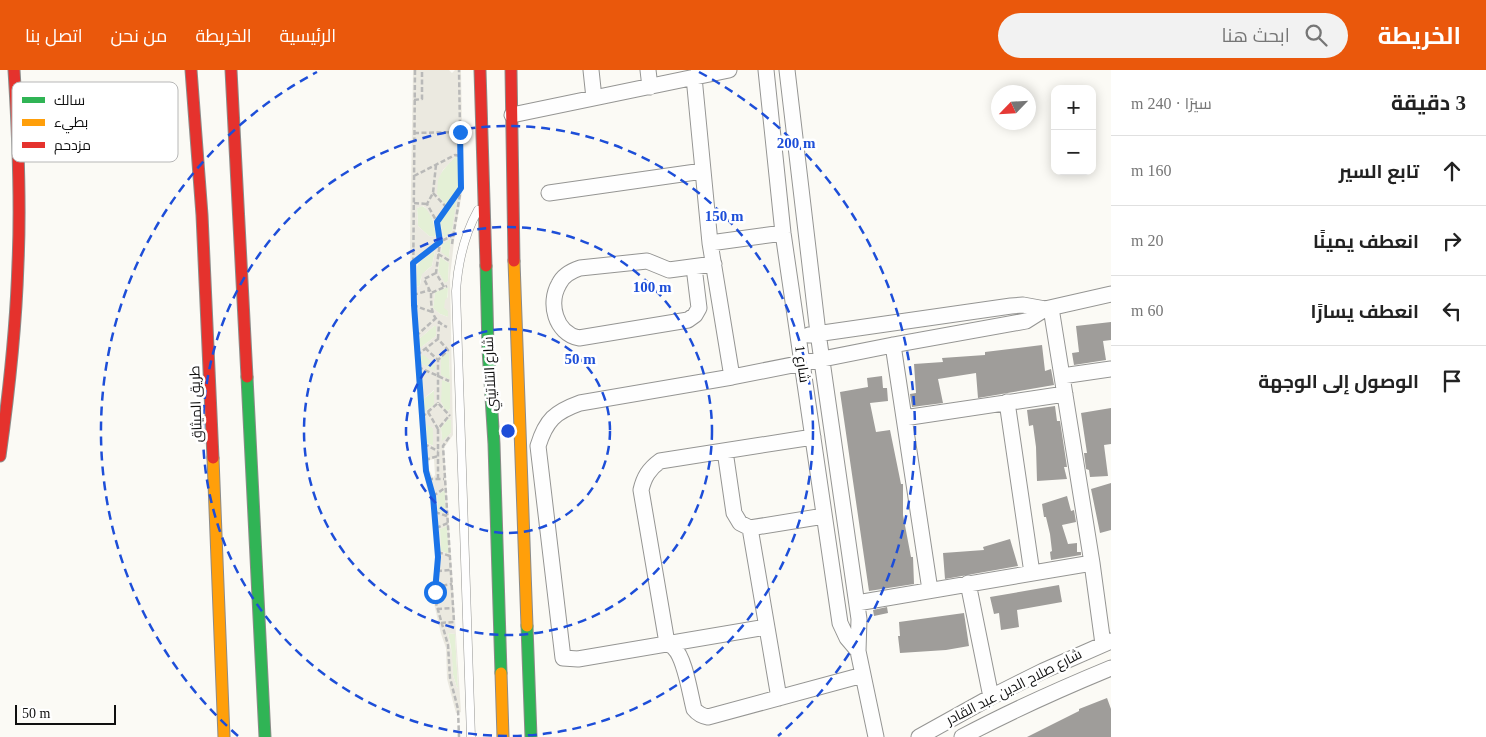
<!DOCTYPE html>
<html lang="ar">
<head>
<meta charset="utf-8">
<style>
	body { margin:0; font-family:"Times New Roman",Cairo,serif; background:#f2f2f2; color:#222; direction:rtl }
	.controls { position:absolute; right:15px; top:15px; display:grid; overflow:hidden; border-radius:10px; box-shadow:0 2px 12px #0003 }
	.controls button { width:45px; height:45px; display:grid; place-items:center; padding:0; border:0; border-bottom:1px solid #e0e0e0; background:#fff; color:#222; font:25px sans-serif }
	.compass { position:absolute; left:991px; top:15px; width:45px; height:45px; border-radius:50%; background:#fff; box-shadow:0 2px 12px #0003; rotate:245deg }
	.scale { position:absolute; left:15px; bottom:12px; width:101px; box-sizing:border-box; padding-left:5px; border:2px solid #0f0f0f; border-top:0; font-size:14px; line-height:18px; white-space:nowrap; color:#0f0f0f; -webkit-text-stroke:4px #fff; paint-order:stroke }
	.stop { position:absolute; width:15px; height:15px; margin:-11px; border:4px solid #1a73e8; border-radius:50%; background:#fff }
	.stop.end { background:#1a73e8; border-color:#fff; box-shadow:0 1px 5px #0008 }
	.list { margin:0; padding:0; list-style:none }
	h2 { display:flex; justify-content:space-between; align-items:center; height:65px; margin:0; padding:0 20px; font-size:21px }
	h2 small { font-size:16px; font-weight:400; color:#767676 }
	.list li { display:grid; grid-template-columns:32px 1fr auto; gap:15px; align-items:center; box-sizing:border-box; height:70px; padding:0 20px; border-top:1px solid #e0e0e0 }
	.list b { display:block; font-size:19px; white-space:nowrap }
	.list em { font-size:16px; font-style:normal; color:#767676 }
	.icon { flex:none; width:28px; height:28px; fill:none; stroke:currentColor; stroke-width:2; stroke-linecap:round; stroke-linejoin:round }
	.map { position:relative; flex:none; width:1111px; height:667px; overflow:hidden; direction:ltr }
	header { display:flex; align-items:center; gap:30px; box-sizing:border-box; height:70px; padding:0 25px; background:#ea580c; color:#fff }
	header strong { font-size:24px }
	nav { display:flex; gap:28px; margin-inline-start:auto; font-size:18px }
	.search { width:350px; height:45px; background:#f2f2f2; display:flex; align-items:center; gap:12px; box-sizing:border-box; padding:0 18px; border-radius:28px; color:#767676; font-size:19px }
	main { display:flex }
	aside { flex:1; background:#fff }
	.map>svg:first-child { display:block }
	.green { fill:#e4f0d6 }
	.plaza { fill:#ebe9e0; fill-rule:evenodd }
	.building { fill:#9f9d9a }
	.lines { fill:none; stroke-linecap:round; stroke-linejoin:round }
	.lane-casing { stroke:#959593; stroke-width:9 }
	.street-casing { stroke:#959593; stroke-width:17 }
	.fast-casing { stroke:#8c8b89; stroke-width:13 }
	.slow-casing { stroke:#8c8b89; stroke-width:13 }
	.jam-casing { stroke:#8c8b89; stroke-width:13 }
	.path { stroke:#b9b9b8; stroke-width:2.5; stroke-dasharray:5 2.5; stroke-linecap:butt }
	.lane { stroke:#fefefe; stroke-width:8 }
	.street { stroke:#fefefe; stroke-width:15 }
	.fast { stroke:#30b455; stroke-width:11 }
	.slow { stroke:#ff9f0a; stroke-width:11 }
	.jam { stroke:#e5322d; stroke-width:11 }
	.route { stroke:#1a73e8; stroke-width:6 }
	.ring { fill:none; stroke:#1d4ed8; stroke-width:2.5; stroke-dasharray:9 6 }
	.labels { text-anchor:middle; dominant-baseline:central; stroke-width:5; stroke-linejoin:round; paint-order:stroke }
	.street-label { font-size:14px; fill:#0f0f0f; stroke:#fff }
	.key { fill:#fff; stroke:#b7b7b7; stroke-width:1 }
	.key-label { font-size:14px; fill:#0f0f0f }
	.centre { fill:#1d4ed8; stroke:#fff; stroke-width:2.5 }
	.ring-label { font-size:15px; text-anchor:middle; font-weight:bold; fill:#1d4ed8; stroke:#fff; stroke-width:5; stroke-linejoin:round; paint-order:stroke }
</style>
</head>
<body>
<header>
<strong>الخريطة</strong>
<div class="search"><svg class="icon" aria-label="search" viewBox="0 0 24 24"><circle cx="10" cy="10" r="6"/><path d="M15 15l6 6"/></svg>ابحث هنا</div>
<nav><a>الرئيسية</a><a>الخريطة</a><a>من نحن</a><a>اتصل بنا</a></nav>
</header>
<main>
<aside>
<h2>3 دقيقة<small>سيرًا · 240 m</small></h2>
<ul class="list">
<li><svg class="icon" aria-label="ahead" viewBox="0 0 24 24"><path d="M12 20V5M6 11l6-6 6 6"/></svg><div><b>تابع السير</b></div><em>160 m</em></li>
<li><svg class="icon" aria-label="right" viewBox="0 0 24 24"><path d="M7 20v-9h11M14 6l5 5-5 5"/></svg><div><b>انعطف يمينًا</b></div><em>20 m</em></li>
<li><svg class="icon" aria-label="left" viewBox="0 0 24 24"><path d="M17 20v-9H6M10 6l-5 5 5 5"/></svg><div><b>انعطف يسارًا</b></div><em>60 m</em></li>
<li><svg class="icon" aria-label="arrive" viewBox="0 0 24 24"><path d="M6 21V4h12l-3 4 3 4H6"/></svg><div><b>الوصول إلى الوجهة</b></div></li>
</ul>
</aside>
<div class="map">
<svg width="1111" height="667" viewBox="0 0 1111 667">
	<rect width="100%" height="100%" fill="#fbfaf5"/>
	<path class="green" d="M456,86L459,87V117L447,136C444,133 440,130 438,126C430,110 447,96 456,86Z
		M458,126L452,161L444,168L440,151Z
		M422,136C432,140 434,155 436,165L434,167L429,166L418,156L417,138Z
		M451,168L449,188L441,183L442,174Z
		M435,181L432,196C425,201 420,205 420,215L418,217L417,216C416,191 415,195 435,181Z
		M440,187L449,193L448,211L445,214L438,201Z
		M448,217L447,239L448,241V247L440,244L433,238L435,222Z
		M434,256H436V266L420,278L419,269Z
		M449,281L450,310L441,306V287Z
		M424,284L435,295V302L420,293V286Z
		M441,309L450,313V339L448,341L445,340L441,332Z
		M435,320L434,335L424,342L422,330Z
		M448,349L451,350V363L442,372L441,358Z
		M426,353L433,358L434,376L427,373Z
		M445,420L446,444L438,441L437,425Z
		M447,456L449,484L441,481L440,459Z
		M448,563L455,564L458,617L457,618L453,605L451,577Z"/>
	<path class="plaza" d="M413,0H449L452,3L455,0H461L463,117L455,163L450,207L453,365L444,378L461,642L458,643H456L447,609L446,578L441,564L433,529L432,514L436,491L431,428L427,419L423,398L412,250L410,175ZM456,86L459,87V117L446,135L437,124L438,110L443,100ZM457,127L452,161L444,168L440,151ZM423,136L426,138L434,152L436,165L434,167L429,166L418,156L417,138ZM451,169L449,187V188L441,182L442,174ZM435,181L432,196L422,204L420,215L418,217L417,216V194ZM440,187L449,193L448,211L445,213L438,201ZM448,217V227L445,230L444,238L448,241V247L440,244L433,238L435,222ZM434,256H436V266L420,278L419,269ZM449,282L450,309H449L441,305V287ZM424,285L435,295V301L420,293V286ZM442,310L450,313V339L448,341L445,340L441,332ZM434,320V335L424,342L422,330ZM448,349L451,350V363L442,371L441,358ZM426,354L433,358V376L427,373ZM434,389L435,405L433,408L429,399L428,393L430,390ZM444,420L445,421L446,444L438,441L437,426ZM447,456L449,483L448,484L441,481L440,459ZM448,563L455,564L458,617L457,618L453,605L452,585Z"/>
	<path class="building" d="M1111,252V270L1103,271L1106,290L1074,295L1072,283L1079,282L1076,256Z
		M1042,275L1045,301L1051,299L1054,315L978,328L976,303L938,309L943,333L912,337L910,324L916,323L914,294L943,292L942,288L985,285V282Z
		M882,306L883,318H887L888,331L870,333L876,362L890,360L901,414H903V445L911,487H913L914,514L869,521L840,322L868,317L867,308Z
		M1055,336L1057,351H1060L1067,397H1064L1067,409L1037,411L1036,377L1033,355L1029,356L1027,340Z
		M1111,338V374L1104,375L1108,406L1090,407L1089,400L1086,399L1084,383H1087L1081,343Z
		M1111,413V460L1100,463L1091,419Z
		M1067,426L1071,441L1074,440L1076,452L1062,455L1068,474L1077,473V482H1081V485L1051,490L1050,482L1052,481L1050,464L1046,447H1044L1042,434Z
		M1010,469L1018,496L945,509L943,483L984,480L983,477Z
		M1059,515L1062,532L1017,540L1019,557L1001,560L999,543L994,544L990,527Z
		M887,537L888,543L874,546L873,540Z
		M964,543L969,576L946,580L900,583L898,566H900L899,552Z
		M1107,628L1111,639V667H1027L1079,641V639Z"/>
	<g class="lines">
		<g class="lane-casing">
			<path id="lane" d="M471,667L456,221C458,193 464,165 478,140"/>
		</g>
		<g class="street-casing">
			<path id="street" d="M591,0L594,28
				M648,0L650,17
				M766,0L783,163L840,553L847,568L858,581
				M787,0L818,263L859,549L858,581L876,667
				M694,7L710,173L732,307
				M512,45L729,0
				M549,123L703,101
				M710,173L783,163
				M694,197L699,238L695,245L688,250L579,268C555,263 548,233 559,214C563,205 571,201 580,198L647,191L669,200L714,194
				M1051,238L1092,493L1103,574
				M809,265L1011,236L1023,235L1045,239
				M893,275L930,520
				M1062,306L1111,299
				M1007,332L1032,503
				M904,348L1065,324
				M813,367L660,391C649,399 644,407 641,420L667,573C668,574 674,577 674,578C685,588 690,624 694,639C698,644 702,646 708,647L863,605
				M725,381L734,443L740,453L750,458L824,446
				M750,458L779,628
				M968,513L991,627
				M857,533L1092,493
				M766,557L578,589L563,588L538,376C546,350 555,342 580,333L732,307L893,275L1026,251L1045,239L1111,224
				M919,667L991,627L1043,601L1111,571
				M962,667C1011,641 1060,619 1111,598"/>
		</g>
		<g class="fast-casing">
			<path id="fast" d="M486,196L488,279L494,374L501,603
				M247,307L265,667
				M527,556L531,667"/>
		</g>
		<g class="slow-casing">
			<path id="slow" d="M514,191L527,556
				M213,388L224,667
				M501,603L503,667"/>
		</g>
		<g class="jam-casing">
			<path id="jam" d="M191,0L202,145L213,388
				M231,0L247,307
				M480,0L486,196
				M511,0L514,191
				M0,386C9,322 16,258 18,193C21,129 18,64 14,0"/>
		</g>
		<path class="path" d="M415,0L413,225L426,401L433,426L438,487L435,517L436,533L448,575L450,608L458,639L459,667
			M414,30L422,29V0
			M414,63L460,62
			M436,95L433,123L427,134L437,152
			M414,106L455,85L460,86
			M433,123L447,138
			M414,133L427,134
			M452,174L461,118L459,0
			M438,184L450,191
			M413,193L440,172L453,165
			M436,203L424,209L431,223L447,216
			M444,217L436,203L440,172L437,152L461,119
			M431,223C431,238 431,250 447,257
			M413,225L430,220
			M413,235L432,242
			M416,266L435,249
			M438,269L439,253
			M425,278L438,290V333
			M417,285L438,269L448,280L438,290
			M418,297L449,311
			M428,342L438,359L448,347
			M422,347L438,333L450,346
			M424,374L438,381
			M425,390L438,386
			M428,409H444
			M438,409V359
			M433,426L445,418
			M435,442L447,446
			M436,458L448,453
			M438,482L450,486
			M437,501L451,500
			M435,517L452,514
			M437,539L453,538
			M441,553L454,552L443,376L450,366"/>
		<use href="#lane" class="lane"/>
		<use href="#street" class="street"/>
		<use href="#fast" class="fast"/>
		<use href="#slow" class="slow"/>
		<use href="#jam" class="jam"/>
	</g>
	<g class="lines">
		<path class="route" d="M435,522L438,487L433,426L426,401L414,235L413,193L440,172L437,152L461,118L460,62"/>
	</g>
	<g class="ring">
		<circle cx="508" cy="361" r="102"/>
		<circle cx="508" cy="361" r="204"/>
		<circle cx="508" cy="361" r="305"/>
		<path d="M238 666A407 407 0 0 1 317 2M699 2A407 407 0 0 1 778 666"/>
	</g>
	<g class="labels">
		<g class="street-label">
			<text transform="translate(802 294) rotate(82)">شارع 1</text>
			<text transform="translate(490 304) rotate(-93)">شارع التلاتيني</text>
			<text transform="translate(196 334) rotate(-92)">طريق الميثاق</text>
			<text transform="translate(1014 617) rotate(-27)">شارع صلاح الدين عبد القادر</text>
		</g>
	</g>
	<rect x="12" y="12" width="166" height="80" rx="8" class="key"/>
	<rect x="22" y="27" width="23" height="6" fill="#30b455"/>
	<rect x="22" y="49" width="23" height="7" fill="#ff9f0a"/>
	<rect x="22" y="72" width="23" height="6" fill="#e5322d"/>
	<g class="key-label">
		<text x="54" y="35">سالك</text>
		<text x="54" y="57">بطيء</text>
		<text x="54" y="80">مزدحم</text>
	</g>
	<circle cx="508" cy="361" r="8" class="centre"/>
	<g class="ring-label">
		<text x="796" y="78">200 m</text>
		<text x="724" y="151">150 m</text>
		<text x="652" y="222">100 m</text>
		<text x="580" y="294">50 m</text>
	</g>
</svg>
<div class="controls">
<button>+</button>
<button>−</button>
</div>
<svg class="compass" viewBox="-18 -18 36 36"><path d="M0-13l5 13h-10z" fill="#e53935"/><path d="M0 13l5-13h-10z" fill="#767676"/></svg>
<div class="scale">50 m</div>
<div class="stop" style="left:435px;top:522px"></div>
<div class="stop end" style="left:460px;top:62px"></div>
</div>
</main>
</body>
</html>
